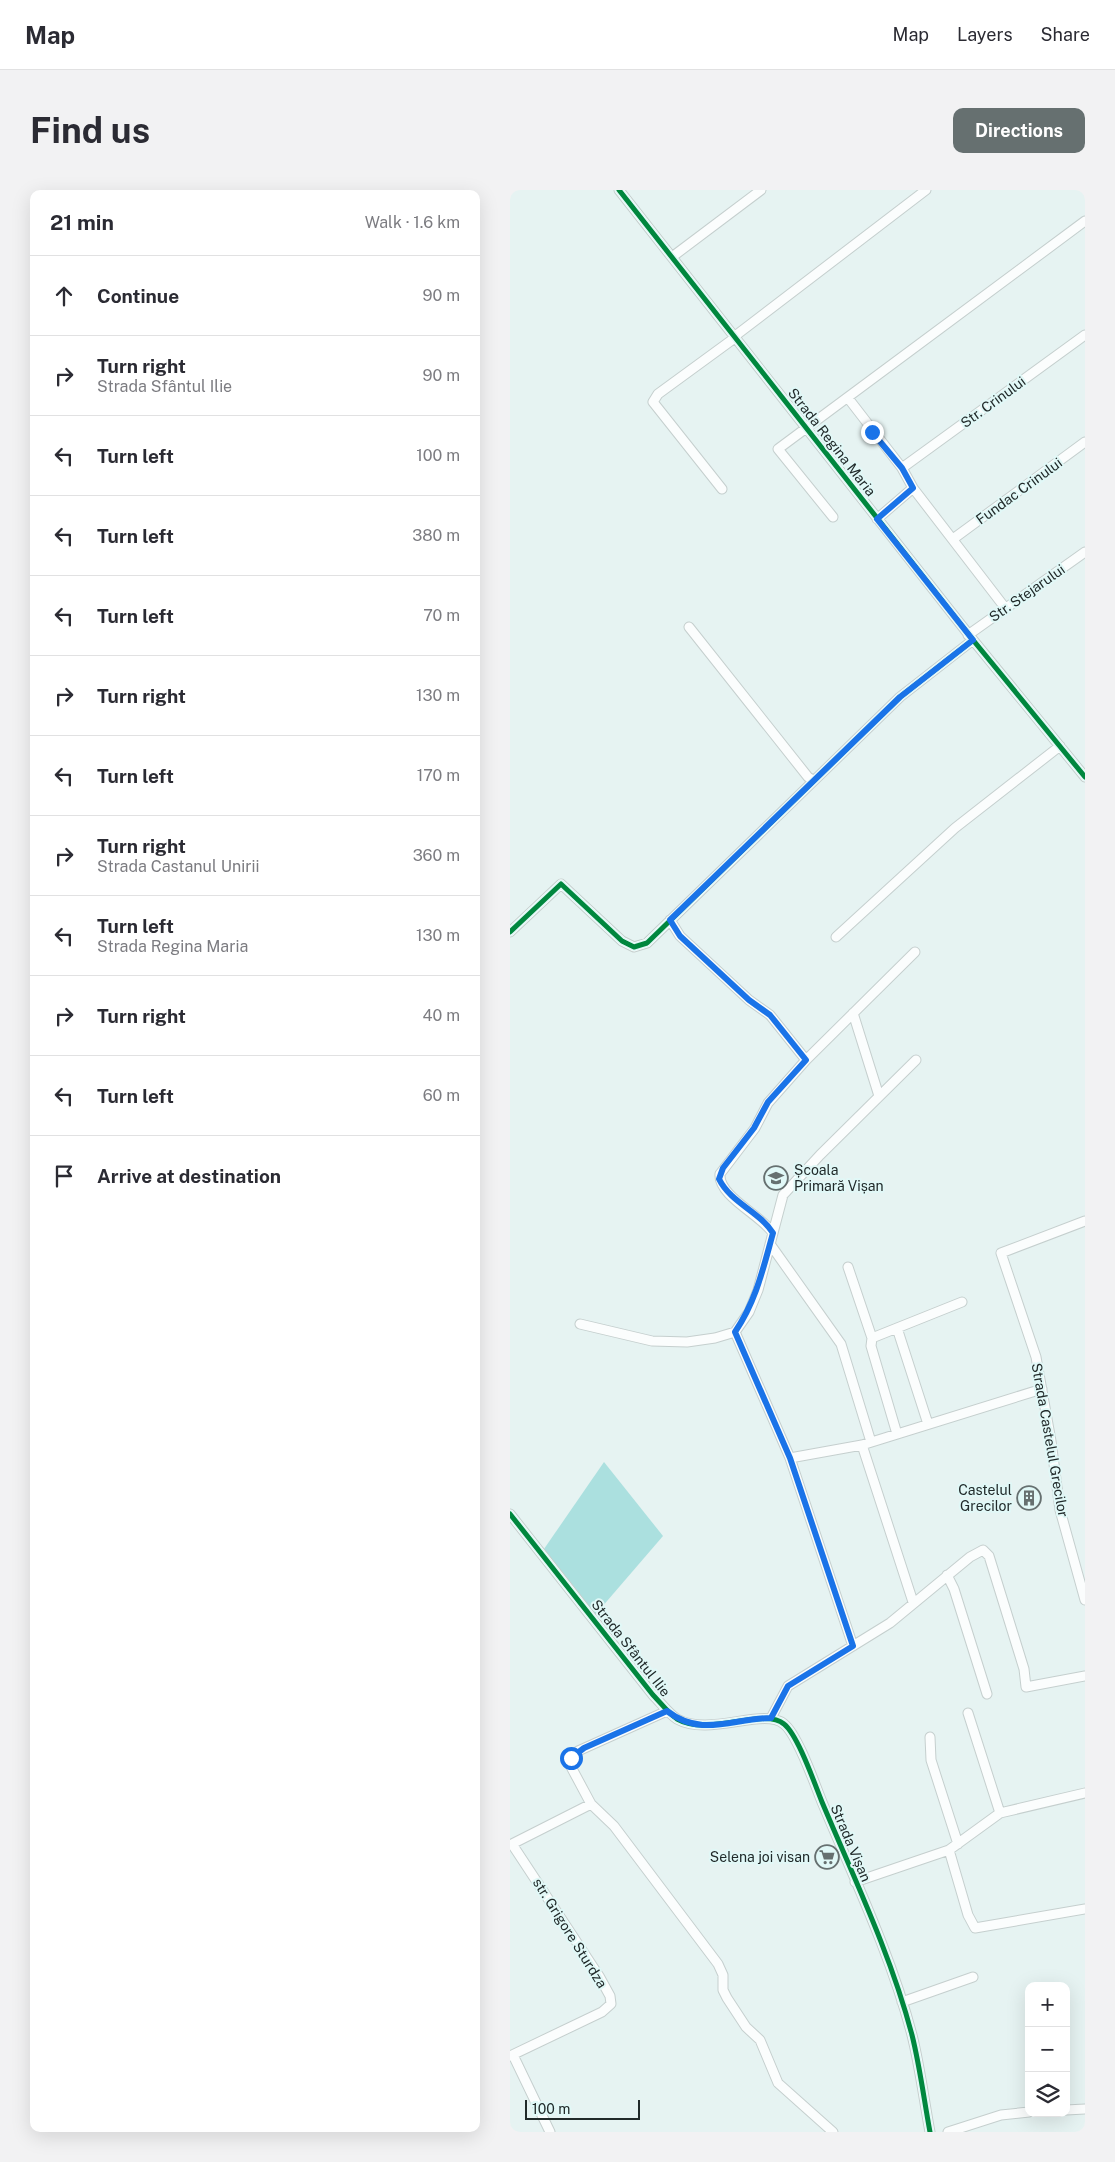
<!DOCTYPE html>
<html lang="en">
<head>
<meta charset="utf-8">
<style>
	body { margin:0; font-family:"Public Sans",sans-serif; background:#f2f2f3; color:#2b2b33 }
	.controls { position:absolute; right:15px; bottom:15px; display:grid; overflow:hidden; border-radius:10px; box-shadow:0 5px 20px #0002 }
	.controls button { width:45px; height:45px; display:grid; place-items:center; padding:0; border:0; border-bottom:1px solid #e1e1e2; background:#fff; color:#2b2b33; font:25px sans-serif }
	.scale { position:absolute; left:15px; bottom:12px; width:115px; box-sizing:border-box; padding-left:5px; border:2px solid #212a2a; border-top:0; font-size:14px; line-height:18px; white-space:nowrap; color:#212a2a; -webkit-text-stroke:4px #e1f8f7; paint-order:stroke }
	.stop { position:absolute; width:15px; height:15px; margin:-11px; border:4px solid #1a73e8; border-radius:50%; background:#fff }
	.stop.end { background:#1a73e8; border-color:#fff; box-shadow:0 1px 5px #0008 }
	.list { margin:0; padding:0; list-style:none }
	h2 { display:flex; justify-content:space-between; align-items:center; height:65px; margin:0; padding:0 20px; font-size:21px }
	h2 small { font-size:16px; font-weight:400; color:#7c7c81 }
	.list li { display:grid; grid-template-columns:32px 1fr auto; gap:15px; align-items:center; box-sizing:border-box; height:80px; padding:0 20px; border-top:1px solid #e1e1e2 }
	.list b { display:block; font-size:19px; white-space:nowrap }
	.list p { margin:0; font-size:16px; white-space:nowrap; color:#7c7c81 }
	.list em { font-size:16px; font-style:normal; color:#7c7c81 }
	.icon { flex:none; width:28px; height:28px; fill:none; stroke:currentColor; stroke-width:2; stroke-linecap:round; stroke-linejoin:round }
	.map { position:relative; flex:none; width:575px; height:1942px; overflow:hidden; border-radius:10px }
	header { display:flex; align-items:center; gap:30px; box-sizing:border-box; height:70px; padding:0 25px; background:#fff; border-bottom:1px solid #e1e1e2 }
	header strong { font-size:24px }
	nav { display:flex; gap:28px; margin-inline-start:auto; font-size:18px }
	.intro { display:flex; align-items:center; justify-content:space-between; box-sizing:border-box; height:120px; padding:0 30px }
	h1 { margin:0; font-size:35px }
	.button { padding:12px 22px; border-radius:10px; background:#667070; color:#fff; font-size:18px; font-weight:700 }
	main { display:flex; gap:30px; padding:0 30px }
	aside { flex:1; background:#fff; border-radius:10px; box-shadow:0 5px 20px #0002 }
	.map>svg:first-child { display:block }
	.green { fill:#abe0df }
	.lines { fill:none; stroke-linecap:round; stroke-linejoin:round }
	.minor-casing { stroke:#c5cfce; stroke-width:11 }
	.minor { stroke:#fbfdfd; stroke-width:9 }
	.cycleway-casing { stroke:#e1f8f7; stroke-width:8 }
	.cycleway { stroke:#00873e; stroke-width:5 }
	.route { stroke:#1a73e8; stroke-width:6 }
	.labels { text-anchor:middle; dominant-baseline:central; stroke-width:4; stroke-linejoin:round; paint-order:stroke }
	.street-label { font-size:14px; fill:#212a2a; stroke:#e1f8f7 }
	.poi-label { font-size:14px; fill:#212a2a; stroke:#e1f8f7; text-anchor:end }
</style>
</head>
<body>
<header>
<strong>Map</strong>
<nav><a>Map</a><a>Layers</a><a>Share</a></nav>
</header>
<div class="intro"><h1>Find us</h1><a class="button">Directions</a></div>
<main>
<aside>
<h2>21 min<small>Walk · 1.6 km</small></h2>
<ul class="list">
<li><svg class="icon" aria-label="ahead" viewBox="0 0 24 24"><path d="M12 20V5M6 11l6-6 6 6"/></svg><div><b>Continue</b></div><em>90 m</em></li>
<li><svg class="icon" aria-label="right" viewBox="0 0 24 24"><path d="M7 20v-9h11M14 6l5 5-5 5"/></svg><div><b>Turn right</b><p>Strada Sfântul Ilie</p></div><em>90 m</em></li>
<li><svg class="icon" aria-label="left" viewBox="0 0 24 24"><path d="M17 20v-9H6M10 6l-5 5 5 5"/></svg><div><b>Turn left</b></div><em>100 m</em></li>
<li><svg class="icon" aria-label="left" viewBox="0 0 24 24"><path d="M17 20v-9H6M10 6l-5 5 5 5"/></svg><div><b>Turn left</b></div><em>380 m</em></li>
<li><svg class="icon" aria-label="left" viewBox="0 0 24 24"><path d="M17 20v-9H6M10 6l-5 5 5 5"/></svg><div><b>Turn left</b></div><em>70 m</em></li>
<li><svg class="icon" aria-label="right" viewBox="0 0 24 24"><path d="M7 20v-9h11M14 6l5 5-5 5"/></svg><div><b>Turn right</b></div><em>130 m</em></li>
<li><svg class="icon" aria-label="left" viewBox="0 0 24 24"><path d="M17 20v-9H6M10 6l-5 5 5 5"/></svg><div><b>Turn left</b></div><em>170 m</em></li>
<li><svg class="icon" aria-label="right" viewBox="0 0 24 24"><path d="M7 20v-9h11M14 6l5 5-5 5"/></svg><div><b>Turn right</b><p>Strada Castanul Unirii</p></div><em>360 m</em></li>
<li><svg class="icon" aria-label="left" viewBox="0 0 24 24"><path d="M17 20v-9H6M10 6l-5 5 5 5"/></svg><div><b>Turn left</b><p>Strada Regina Maria</p></div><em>130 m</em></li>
<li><svg class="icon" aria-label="right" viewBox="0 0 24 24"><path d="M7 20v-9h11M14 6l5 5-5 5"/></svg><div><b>Turn right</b></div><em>40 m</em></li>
<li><svg class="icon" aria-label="left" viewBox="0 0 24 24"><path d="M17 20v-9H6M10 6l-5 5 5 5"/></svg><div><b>Turn left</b></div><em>60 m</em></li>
<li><svg class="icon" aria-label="arrive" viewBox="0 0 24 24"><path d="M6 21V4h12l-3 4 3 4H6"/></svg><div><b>Arrive at destination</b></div></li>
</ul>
</aside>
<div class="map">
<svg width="575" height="1942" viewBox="0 0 575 1942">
	<rect width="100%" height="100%" fill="#e6f3f2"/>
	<path class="green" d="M94,1272L153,1346L85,1425L34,1359Z"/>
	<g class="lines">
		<g class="minor-casing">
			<path id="minor" d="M109,0L463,450L575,587
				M162,67L251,0
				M225,146L416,0
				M338,208L392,278L403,298L496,419
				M392,278L575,145
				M212,299L143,212L148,204L226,147
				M323,327L268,259L575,31
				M367,329L403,298
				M443,349L575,252
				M179,437L298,587L303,590
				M458,445L575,362
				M160,730L170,746L239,810L260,825L296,870
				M0,742L51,694L112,751L124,757L137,753L390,507L463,450
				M326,747L445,638L550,556
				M343,823L369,906
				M575,1031L491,1063L526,1167L541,1251L550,1320L575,1410
				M263,1043C251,1025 208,1006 210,984L245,938L258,913L296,870L405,762
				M260,1054L331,1154L361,1252
				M338,1077L362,1148
				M70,1134L142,1151L177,1152L205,1148L225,1142L239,1122L248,1100L273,1005L310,965L406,870
				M387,1138L418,1234
				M225,1142L280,1268L343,1456
				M387,1244L361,1156L362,1148L452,1112
				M352,1255L403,1412
				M280,1268L352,1255L532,1199
				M0,1324L143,1505C151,1513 158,1523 167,1529C199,1547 254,1517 274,1534C288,1545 305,1595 312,1612C344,1688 381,1765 402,1845C410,1877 414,1910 420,1942
				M437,1385L444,1399L477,1504
				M157,1521L68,1561L59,1573L81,1614L104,1636L208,1774L213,1785V1800L217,1808L236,1837L250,1850L268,1893L323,1942
				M458,1523L490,1623
				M261,1528L278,1496L380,1433L460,1367L473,1360L479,1366L514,1479L516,1497L575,1486
				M420,1547L421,1570L448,1654
				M0,1655L81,1614
				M439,1660L458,1725L465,1738L575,1719
				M345,1692L439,1660L490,1623L575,1603
				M392,1812L463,1787
				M3,1865L40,1942
				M0,1866L92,1822L101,1814L100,1806L89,1786L2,1654
				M556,1920L575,1919
				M438,1942L491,1925L519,1922"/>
		</g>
		<use href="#minor" class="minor"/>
		<g class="cycleway-casing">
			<path id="cycleway" d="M109,0L463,450L575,587
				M0,742L51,694L112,751L124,757L137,753L390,507L463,450
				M0,1324L143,1505C151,1513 158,1523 167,1529C199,1547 254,1517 274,1534C288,1545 305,1595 312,1612C344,1688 381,1765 402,1845C410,1877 414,1910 420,1942"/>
		</g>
		<use href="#cycleway" class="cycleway"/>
	</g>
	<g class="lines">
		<path class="route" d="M61,1568L74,1558L157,1521C192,1548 223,1528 261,1528L278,1496L343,1456L280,1268L225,1142C246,1111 253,1079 263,1043C249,1021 221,1013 209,989L213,978L244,938L258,912L296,870L260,825L239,810L170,746L160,730L390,507L463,450L367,329L403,298L392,278L362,242"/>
	</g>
	<defs>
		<g id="school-ring" transform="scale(1.25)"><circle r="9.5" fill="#e1f8f7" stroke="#667070" stroke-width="1.5"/><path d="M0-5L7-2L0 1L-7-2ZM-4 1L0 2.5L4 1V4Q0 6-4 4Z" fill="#667070"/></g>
		<g id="building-ring" transform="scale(1.25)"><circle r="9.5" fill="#e1f8f7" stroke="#667070" stroke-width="1.5"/><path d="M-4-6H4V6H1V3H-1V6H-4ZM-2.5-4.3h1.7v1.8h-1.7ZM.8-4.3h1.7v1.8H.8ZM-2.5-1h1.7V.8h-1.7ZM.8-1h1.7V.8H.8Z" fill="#667070"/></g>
		<g id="supermarket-ring" transform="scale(1.25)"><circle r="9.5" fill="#e1f8f7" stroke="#667070" stroke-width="1.5"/><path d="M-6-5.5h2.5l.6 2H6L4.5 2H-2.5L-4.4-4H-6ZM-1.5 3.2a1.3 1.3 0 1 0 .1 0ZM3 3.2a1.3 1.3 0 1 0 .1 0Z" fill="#667070"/></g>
	</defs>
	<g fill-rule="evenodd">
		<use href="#school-ring" x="266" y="988"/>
		<use href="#building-ring" x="519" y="1308"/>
		<use href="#supermarket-ring" x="317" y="1667"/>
	</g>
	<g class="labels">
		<g class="street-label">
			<text transform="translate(483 212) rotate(-36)">Str. Crinului</text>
			<text transform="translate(322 252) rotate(52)">Strada Regina Maria</text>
			<text transform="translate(509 301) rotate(-36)">Fundac Crinului</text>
			<text transform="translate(517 403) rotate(-35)">Str. Stejarului</text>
			<text transform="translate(540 1250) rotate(80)">Strada Castelul Grecilor</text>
			<text transform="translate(121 1458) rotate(52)">Strada Sfântul Ilie</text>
			<text transform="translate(341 1653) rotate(67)">Strada Vișan</text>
			<text transform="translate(60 1743) rotate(58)">str. Grigore Sturdza</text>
		</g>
		<g class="poi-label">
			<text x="284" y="980" text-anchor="start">Școala<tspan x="284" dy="16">Primară Vișan</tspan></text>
			<text x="502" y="1300">Castelul<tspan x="502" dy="16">Grecilor</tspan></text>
			<text x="300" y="1667">Selena joi visan</text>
		</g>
	</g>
</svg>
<div class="controls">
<button>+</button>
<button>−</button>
<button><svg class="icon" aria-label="layers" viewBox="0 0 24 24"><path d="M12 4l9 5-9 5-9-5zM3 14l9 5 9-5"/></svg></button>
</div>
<div class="scale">100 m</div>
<div class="stop" style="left:61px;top:1568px"></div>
<div class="stop end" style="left:362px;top:242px"></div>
</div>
</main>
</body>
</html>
